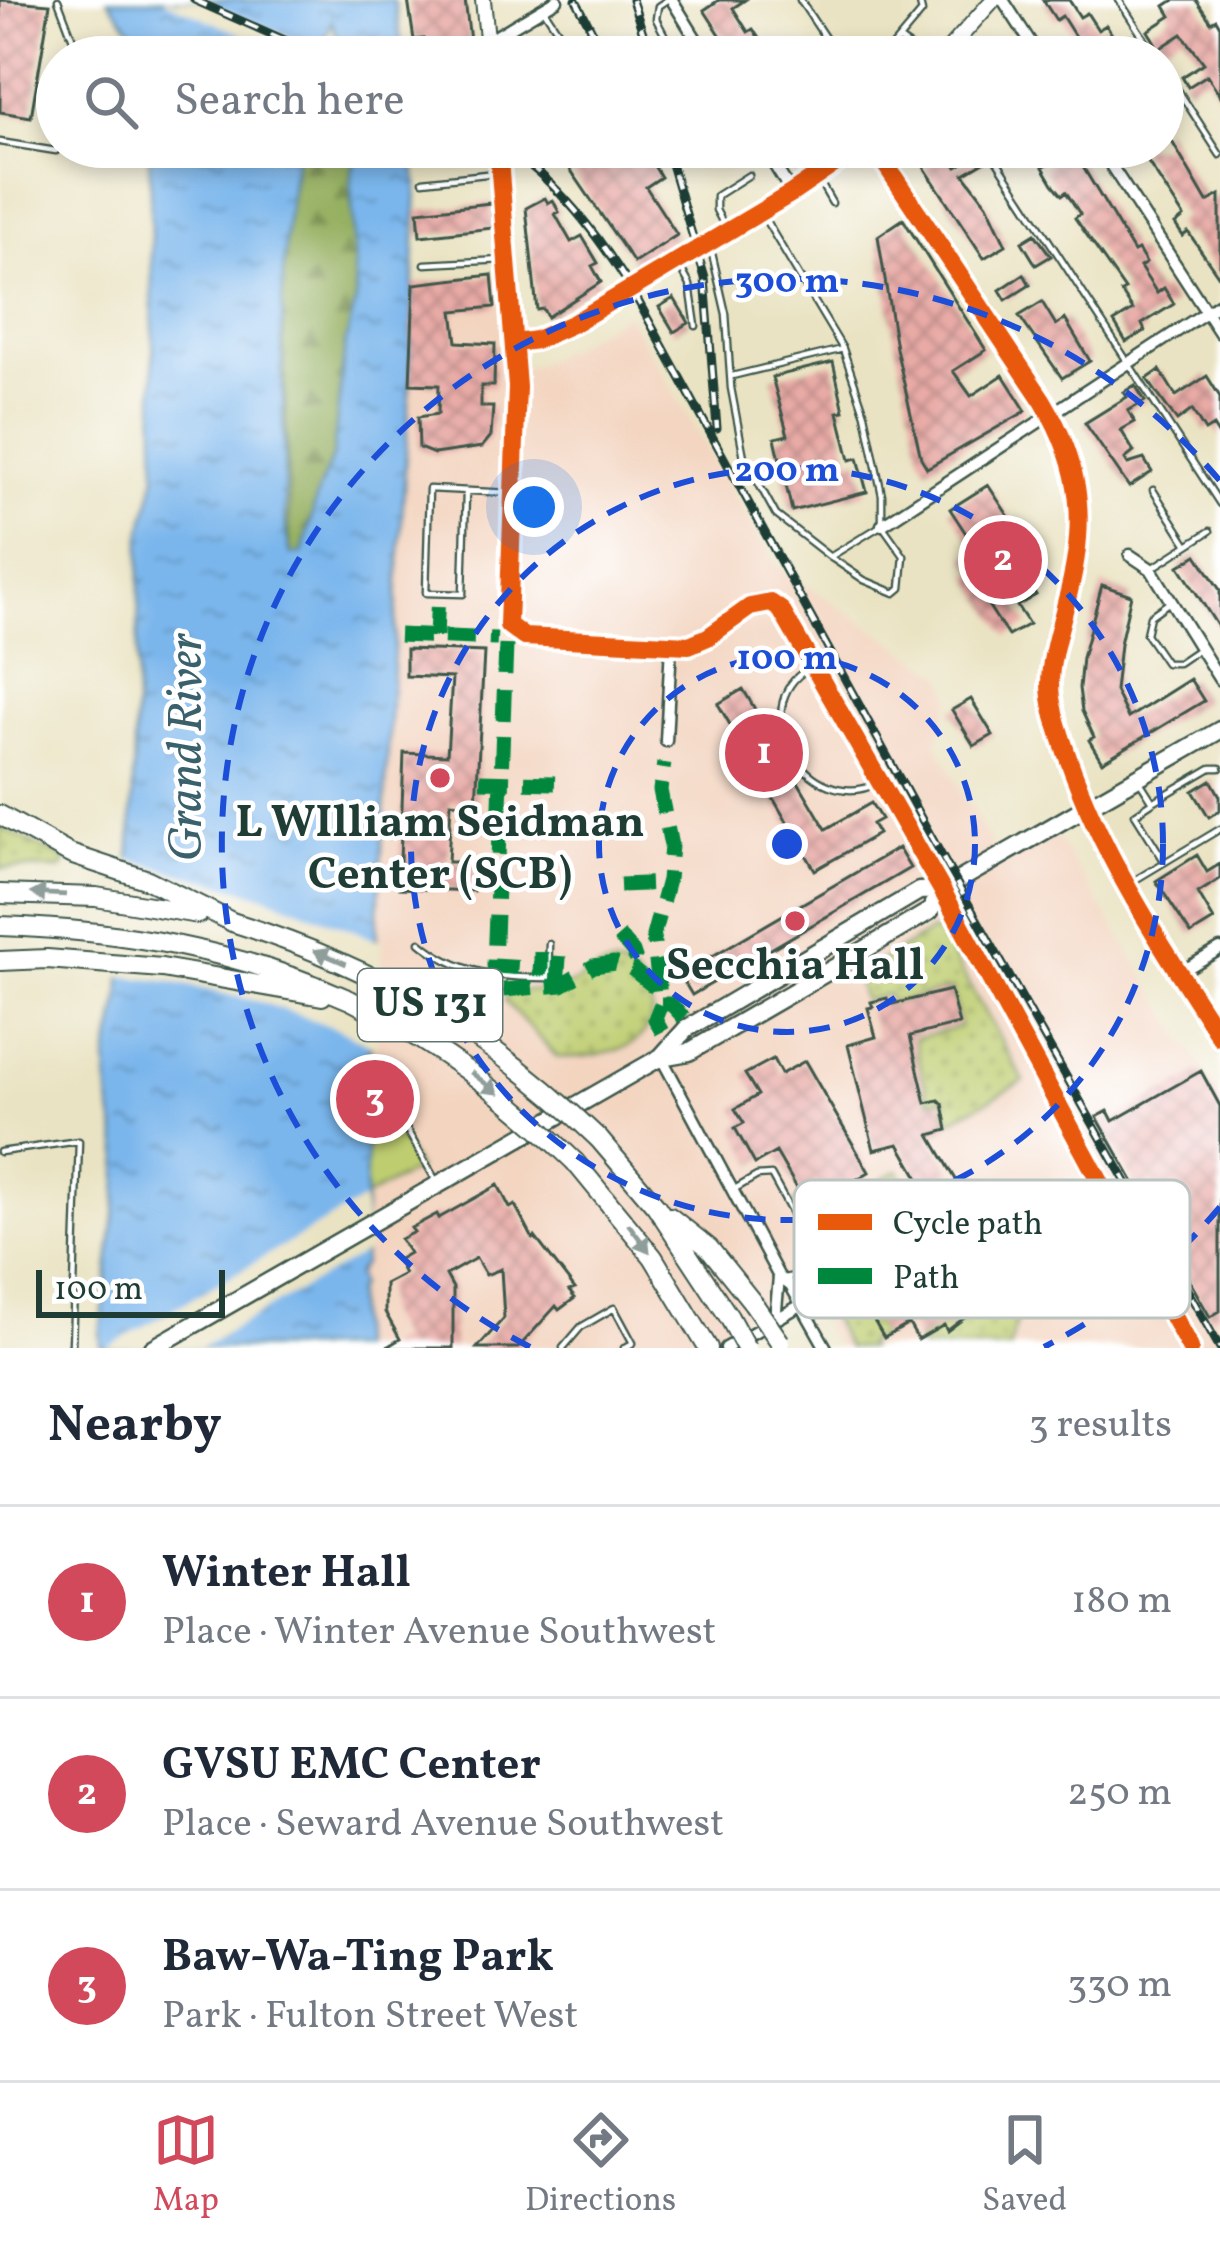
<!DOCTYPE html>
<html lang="en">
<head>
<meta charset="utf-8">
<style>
	body { margin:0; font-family:Vollkorn,serif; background:#f6f6f7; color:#1f2937 }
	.scale { position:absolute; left:36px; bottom:30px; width:189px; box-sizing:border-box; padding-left:12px; border:6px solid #1f3d34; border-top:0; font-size:33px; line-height:42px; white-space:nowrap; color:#1f3d34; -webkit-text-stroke:9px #fff; paint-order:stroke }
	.you { position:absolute; left:534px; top:507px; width:42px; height:42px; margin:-30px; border:9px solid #fff; border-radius:50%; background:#1a73e8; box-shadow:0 0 0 18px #1a73e833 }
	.badge { display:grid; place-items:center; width:78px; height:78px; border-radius:50%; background:#d1495b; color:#fff; font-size:39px; font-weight:700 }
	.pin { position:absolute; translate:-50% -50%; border:6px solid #fff; box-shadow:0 3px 12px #0006 }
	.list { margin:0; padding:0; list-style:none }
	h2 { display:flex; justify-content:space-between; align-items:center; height:156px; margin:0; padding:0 48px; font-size:51px }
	h2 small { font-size:39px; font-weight:400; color:#747a83 }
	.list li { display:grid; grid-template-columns:78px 1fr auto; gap:36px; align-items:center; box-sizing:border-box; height:192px; padding:0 48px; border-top:3px solid #e0e1e3 }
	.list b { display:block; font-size:45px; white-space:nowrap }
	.list p { margin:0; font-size:39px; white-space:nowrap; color:#747a83 }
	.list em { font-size:39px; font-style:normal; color:#747a83 }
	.icon { flex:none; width:66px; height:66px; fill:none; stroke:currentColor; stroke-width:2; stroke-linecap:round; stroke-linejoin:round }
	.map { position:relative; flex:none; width:1220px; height:1348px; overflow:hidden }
	.search { position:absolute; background:#fff; box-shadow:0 6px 18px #0003; left:36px; right:36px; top:36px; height:132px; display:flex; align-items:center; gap:30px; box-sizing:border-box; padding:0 42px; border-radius:66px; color:#747a83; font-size:45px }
	.sheet { height:732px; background:#fff }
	nav { display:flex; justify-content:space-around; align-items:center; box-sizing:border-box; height:168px; border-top:3px solid #e0e1e3; background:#fff; font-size:33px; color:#747a83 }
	nav a { display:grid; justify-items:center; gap:6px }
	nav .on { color:#d1495b }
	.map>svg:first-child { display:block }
	.built { fill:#f3d4bf }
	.grass { fill:url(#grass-dots); stroke:#6e8552; stroke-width:3 }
	.forest { fill:url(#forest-firs); stroke:#5a764b; stroke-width:3 }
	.park { fill:#becd70; stroke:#6e8552; stroke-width:3 }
	.water { fill:url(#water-ripples); stroke:#4c7a90; stroke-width:3 }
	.pier { fill:#eae3c3 }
	.building { fill:url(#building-cross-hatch) }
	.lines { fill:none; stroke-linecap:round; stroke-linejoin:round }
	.lane-casing { stroke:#3d5649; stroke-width:9 }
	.street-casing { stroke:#3d5649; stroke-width:15 }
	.secondary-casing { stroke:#3d5649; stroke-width:18 }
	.primary-casing { stroke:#3d5649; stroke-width:21 }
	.highway-casing { stroke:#3d5649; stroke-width:22 }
	.lane { stroke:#fff; stroke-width:4.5 }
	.street { stroke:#fff; stroke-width:10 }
	.secondary { stroke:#fff; stroke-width:14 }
	.primary { stroke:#fff; stroke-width:16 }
	.highway { stroke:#fff; stroke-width:18 }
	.rail-casing { stroke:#1f3d34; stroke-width:9 }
	.rail { stroke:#fff; stroke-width:4.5; stroke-dasharray:14; stroke-linecap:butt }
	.highway-bridge-casing { stroke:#3d5649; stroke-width:22; stroke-linecap:butt }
	.highway-bridge { stroke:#fff; stroke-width:18 }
	.quiet { stroke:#00873e; stroke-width:15; stroke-dasharray:30 15; stroke-linecap:butt }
	.cycleway-casing { stroke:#fff; stroke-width:26 }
	.cycleway { stroke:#e8590c; stroke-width:18 }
	.oneway { fill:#8f9e9a }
	.ring { fill:none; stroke:#1d4ed8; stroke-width:6; stroke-dasharray:21 15 }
	.poi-dot { fill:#d1495b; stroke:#fff; stroke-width:4.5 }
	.labels { text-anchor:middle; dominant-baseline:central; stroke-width:9; stroke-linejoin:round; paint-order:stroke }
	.shield { fill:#fff; stroke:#627771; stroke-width:3 }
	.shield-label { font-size:42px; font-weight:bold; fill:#1f3d34 }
	.poi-label { font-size:45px; font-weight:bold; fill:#1f3d34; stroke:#fff }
	.water-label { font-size:48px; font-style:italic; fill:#3a616b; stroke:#fff }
	.key { fill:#fff; stroke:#bcc5c2; stroke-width:3 }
	.key-label { font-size:33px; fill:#1f3d34 }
	.centre { fill:#1d4ed8; stroke:#fff; stroke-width:6 }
	.ring-label { font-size:36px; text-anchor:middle; font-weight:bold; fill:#1d4ed8; stroke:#fff; stroke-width:9; stroke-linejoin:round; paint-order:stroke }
</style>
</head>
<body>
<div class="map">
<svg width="1220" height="1348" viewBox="0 0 1220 1348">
	<defs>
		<pattern id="grass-dots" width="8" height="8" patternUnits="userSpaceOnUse" patternTransform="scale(3)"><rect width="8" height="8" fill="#becd70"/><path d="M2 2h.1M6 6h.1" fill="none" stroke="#9aa85d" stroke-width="1.8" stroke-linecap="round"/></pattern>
		<pattern id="forest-firs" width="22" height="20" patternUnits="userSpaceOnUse" patternTransform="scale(3)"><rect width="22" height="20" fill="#96b062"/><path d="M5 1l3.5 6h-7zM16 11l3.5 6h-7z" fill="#7a9052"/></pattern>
		<pattern id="water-ripples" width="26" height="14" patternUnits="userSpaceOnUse" patternTransform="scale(3)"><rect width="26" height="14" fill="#7ab6ec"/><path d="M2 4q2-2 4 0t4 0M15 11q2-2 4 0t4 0" fill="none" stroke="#6395c0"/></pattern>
		<pattern id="building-cross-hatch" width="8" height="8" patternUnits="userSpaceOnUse" patternTransform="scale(3)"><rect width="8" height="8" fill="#e9aaa6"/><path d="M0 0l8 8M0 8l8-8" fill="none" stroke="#bc8c88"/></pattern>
	</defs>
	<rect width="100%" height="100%" fill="#fff"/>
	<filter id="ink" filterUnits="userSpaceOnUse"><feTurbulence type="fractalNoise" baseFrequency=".00833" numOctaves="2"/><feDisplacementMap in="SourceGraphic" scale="24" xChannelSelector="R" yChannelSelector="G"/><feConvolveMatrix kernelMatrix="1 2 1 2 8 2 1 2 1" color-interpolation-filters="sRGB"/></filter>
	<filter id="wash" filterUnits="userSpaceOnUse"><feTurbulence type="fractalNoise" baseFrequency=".004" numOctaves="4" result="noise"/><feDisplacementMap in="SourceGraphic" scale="48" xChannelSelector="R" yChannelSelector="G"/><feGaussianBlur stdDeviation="2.7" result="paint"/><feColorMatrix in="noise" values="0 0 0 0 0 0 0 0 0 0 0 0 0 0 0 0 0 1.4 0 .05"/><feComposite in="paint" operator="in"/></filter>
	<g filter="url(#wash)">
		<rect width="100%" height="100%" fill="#eae3c3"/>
		<path class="built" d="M501,274L506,372L537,365L627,314L775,565L943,675L951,698L936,743L998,857L1051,827L1220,1096V1348H836L800,1284L689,1348H357L355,1292L356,1275L363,1264L369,1062L410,388L412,286Z"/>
		<path class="grass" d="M0,827L66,860L61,869L0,868Z
			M931,931L940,934L1024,1081L948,1122L945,1097L929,1101L914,1039L960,1027L952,989L892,1003L887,994L863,1001L856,976Z
			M615,966C651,976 668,1022 631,1044C613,1055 577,1058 557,1057L505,1001L506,994C522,987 540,994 557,989C580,984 592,968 615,966Z
			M898,1170L933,1232L911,1225L900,1230L893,1255H889L855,1194Z
			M805,1198L850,1283L840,1289L811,1283L807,1274L820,1268L823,1258L792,1205Z
			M1008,1269L1022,1294L1010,1348H922L918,1340L944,1325L948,1330L992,1297L984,1283Z
			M857,1291L882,1335L866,1343L868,1348H847L829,1313L832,1304Z"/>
		<path class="forest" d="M298,147H356L351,182L356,301L345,345L333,455L318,492L302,554L290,555L282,290L284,245Z"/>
		<path class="park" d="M369,1062L385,1064L380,1133L401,1139L417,1169L363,1199Z"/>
		<path class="water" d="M108,0H394L404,57H343L332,21L318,57H143L141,42Z
			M149,147H298C278,248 281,351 284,453C285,486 282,523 291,554H302L318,492L333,455L345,345L356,300L351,182L356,147H413L417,185L410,388L369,1062L363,1264L356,1275L359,1285L355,1292L357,1348H101L100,1334L117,1199L119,1150L109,1096L107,1062L120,997L131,841L141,536L156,475Z"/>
		<path class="pier" d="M163,0H204L325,53L324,57H292Z
			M124,858L266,896L383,942L376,1048L338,1029L264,1003L172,982L116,976Z
			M363,1200L368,1251L200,1348H106Z"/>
		<g id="blocks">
			<path class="building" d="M0,0L50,4L31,117L0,112Z
				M408,0H465L472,57H427L424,39L414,40Z
				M719,0H745L733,8L748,32L753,29L760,40L734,56L704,10Z
				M1043,0H1069L1080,17L1087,13L1098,30L1106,25L1113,36L1102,43L1111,57H1088L1062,16L1056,20Z
				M1174,0H1196L1211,22L1216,19L1220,26V95L1207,75L1188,87L1182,77L1204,63L1182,34L1159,49L1148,31L1171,16L1165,6Z
				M1163,126L1207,202L1220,195V278L1188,232L1183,236L1175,224L1184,217L1138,147H1163Z
				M555,147H642L661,177L646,187L677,235L634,263Z
				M1042,147H1071L1134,252L1138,250L1146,263L1140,267L1157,293L1164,288L1174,304L1142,324L1145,331L1126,342L1114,322L1133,310L1121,292L1125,290L1075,218L1080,214L1066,192L1062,195L1053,184L1043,167L1051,162Z
				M948,153L957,167L979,154L984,162L964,174L987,204L1006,245L984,258L924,167Z
				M545,198L548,203L553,200L559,212L555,214L571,242L582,236L598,263L592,266L601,282L547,317L543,309L537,310L526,208Z
				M491,203L493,228L420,236L418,211Z
				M903,219L986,350L953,371L971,396L1003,375L1026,411L927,468L921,458L896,348L878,236Z
				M1035,234L1051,256L1036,265L1022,242Z
				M1024,274L1030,285L1006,300L1000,290Z
				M492,275L495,307L453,311L457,342L495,344L494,386H481V407H493L491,436L482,447L434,454L419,448L418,417L438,414L439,385L410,384L414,284Z
				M674,298L689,323L674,332L659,307Z
				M1042,302L1056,325L1065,319L1090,361L1062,378L1019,316Z
				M833,362L844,411L838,412L850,460L858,458L867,492L792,511L775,438L788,435L772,377Z
				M1160,370L1176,396L1207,376L1220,397V437L1213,426L1205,431L1192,410L1177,421L1147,379Z
				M1135,385L1145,401L1128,411L1135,422L1121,430L1134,452L1125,459L1128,464L1144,459L1152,472L1129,487L1085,423L1127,397L1124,392Z
				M988,485L1040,564L1024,575L1036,595L1017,606L1029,624L1008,636L970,577L977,573L966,557L976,549L950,509Z
				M1197,555L1220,590V630L1179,566Z
				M1102,585L1131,595L1120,644L1115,691L1128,718L1190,679L1204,701L1102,762L1089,740L1094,737L1082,711L1079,688L1082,658Z
				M406,649L484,652L476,804L451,802L448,862H473V891L399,888L404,753L447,755L452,678L406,676Z
				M743,689L826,829L871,803L881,819L872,824L878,834L815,870L718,704Z
				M971,699L993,735L974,746L952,710Z
				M1211,780L1220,796V810L1209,817L1193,791Z
				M898,848L910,868L692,995L680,975Z
				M1197,855L1207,872L1220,864V879L1198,893L1214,920L1191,934L1156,881Z
				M950,990L959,1024L910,1036L926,1103L939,1100L943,1104L948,1130L930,1135L1008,1269L984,1283L992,1297L947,1331L944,1325L918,1340L909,1324L884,1338L776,1152L755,1164L735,1128L744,1123L735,1109L758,1095L745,1074L773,1059L781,1074L805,1061L869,1172L837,1191L887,1274L953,1237L899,1144L874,1150L848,1045L876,1037L868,1008L873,1007L871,1002L887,998L889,1005Z
				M1201,1071L1220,1106V1311L1210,1317L1097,1117L1108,1111L1113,1121Z
				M498,1185L510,1208L515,1205L533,1239L535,1237L575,1289L569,1291L575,1298L559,1310L556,1306L518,1348H477L504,1318L501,1269L486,1275L476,1258L446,1275L453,1288V1348H385L400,1339L385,1312V1284L404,1274L397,1260L409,1253L400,1239L414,1232L411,1228L437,1214L439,1218Z"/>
		</g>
	</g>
	<g filter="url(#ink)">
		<use href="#blocks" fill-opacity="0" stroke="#3d5649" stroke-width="3"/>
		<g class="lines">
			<g class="lane-casing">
				<path id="lane" d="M58,0L74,42V57
					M667,0L658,6L656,19L674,53
					M800,0L838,57
					M1119,0L1156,57
					M543,8L575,57
					M900,40L924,57
					M528,45L536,57
					M884,57L922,12L919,0
					M1163,67L1220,155
					M0,142L56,151L57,147
					M988,147L1220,504
					M817,177L832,203
					M423,181L495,173
					M763,216L843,349L865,414L882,495V525L904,556L901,588L895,593L864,580L830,557
					M727,231L716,210V196L749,175
					M711,249L726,314L731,388L744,457L776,515L830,557L882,525
					M425,264L503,260
					M679,265L690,285L696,326
					M732,376L843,349
					M1153,490L1188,545
					M466,492L463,594L426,593L429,489L511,493
					M1151,569L1210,531
					M1171,601L1150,616L1146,634L1166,663H1178L1200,648
					M809,668C742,708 809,818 878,783
					M1139,780L1153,802L1211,768H1220
					M1153,802L1135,814L1165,862
					M1130,883L1220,829
					M420,942C457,974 501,978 548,978L549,944
					M400,1118L435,1179
					M0,1152L79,1141L72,1346L69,1348
					M733,1190L757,1176L771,1175L817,1259L803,1274L785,1278
					M563,1348L581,1327L614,1308L633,1343L624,1348"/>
			</g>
			<g class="street-casing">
				<path id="street" d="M672,0L707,57
					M1003,0L1040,57
					M488,41L557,0
					M763,147L792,193
					M1099,147L1220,333
					M882,525L1220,303
					M1130,555L1151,569L1220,680
					M666,741L671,645
					M1179,973L1220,949
					M661,1057L779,1277L791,1286L826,1348
					M769,1322L776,1310L779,1277
					M726,1348L801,1305"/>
			</g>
			<g class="secondary-casing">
				<path id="secondary" d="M483,0L489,57
					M942,57L993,0
					M498,147L517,387L508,625L524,637L689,645L708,637L750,607L771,603L781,610L942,890L1190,1348
					M874,147L1043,401C1084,470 1087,527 1066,603C1060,628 1050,657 1050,684C1050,707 1060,733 1067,755C1102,857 1162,947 1220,1037
					M516,343L536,340L574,323L792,193L859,147"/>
			</g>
			<g class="primary-casing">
				<path id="primary" d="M661,1057L689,1052L822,975L930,911L942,890
					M153,1348L661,1057L686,1029L919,891L942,890L1220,730"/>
			</g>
			<g class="highway-casing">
				<path id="highway" d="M0,815L70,854L148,880L232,922
					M0,894L96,897L198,914
					M0,926C123,930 237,950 350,1000
					M0,961L47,959L162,968L322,996
					M599,1139L656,1206L729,1317
					M575,1162L653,1257L708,1348
					M670,1217L709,1248L753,1303"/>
			</g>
			<use href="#lane" class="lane"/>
			<use href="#street" class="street"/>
			<use href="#secondary" class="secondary"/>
			<use href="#primary" class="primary"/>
			<use href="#highway" class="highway"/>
			<g class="rail-casing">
				<path id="rail" d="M194,0L323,57
					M576,0L606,57
					M632,0L651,57
					M506,147C559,183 597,234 631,288L956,882L1220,1348
					M666,147L705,278L717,428"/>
			</g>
			<use href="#rail" class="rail"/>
			<g class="highway-bridge-casing">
				<path id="highway-bridge" d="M232,922C377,967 490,1033 599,1139
					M350,1000C434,1042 508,1096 575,1162
					M753,1303L780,1342
					M729,1317L746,1348"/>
			</g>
			<use href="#highway-bridge" class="highway-bridge"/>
			<path class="quiet" d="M399,635L497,639
				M436,637L438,593
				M506,645L494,966L541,969V952
				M480,781L556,783
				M620,885L667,883
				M619,936L633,952L640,973
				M557,986L560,944
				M503,990L562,985L594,966L614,963L632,969L657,989
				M661,1004H671L684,1018
				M662,1032L655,1019L661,1004L653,936L668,880L671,846L660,790L664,763"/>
			<g class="cycleway-casing">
				<path id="cycleway" d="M498,147L517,387L508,625L524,637L689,645L708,637L750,607L771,603L781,610L942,890L1190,1348
					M874,147L1043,401C1084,470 1087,527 1066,603C1060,628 1050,657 1050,684C1050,707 1060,733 1067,755C1102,857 1162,947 1220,1037
					M516,343L536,340L574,323L792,193L859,147"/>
			</g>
			<use href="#cycleway" class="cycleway"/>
		</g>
		<defs><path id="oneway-solid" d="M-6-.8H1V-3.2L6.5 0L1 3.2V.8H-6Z" transform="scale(3)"/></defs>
		<g class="oneway">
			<use href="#oneway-solid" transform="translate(48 894) rotate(-177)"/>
			<use href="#oneway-solid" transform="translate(330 957) rotate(-157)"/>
			<use href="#oneway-solid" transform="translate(485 1083) rotate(37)"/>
			<use href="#oneway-solid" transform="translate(639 1238) rotate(53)"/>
		</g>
	</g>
	<g class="ring">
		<circle cx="787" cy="844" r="188"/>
		<circle cx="787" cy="844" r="376"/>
		<path d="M1220 1207A565 565 0 0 1 1044 1347M530 1347A565 565 0 1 1 1220 481"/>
	</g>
	<g class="poi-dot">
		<circle cx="440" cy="778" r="12"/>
		<circle cx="795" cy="921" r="12"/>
	</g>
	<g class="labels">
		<rect class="shield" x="358" y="969" width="144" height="72" rx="9"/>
		<g class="shield-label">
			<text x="430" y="1005">US 131</text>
		</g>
		<g class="poi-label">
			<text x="440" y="824">L WIlliam Seidman<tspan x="440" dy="52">Center (SCB)</tspan></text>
			<text x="795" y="967">Secchia Hall</text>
		</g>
		<g class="water-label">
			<text transform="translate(188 747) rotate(-90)">Grand River</text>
		</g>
	</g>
	<rect x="794" y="1180" width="396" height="138" rx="18" class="key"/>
	<rect x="818" y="1214" width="54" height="16" fill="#e8590c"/>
	<rect x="818" y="1268" width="54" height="16" fill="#00873e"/>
	<g class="key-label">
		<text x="893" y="1234">Cycle path</text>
		<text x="893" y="1288">Path</text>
	</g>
	<circle cx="787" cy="844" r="18" class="centre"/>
	<g class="ring-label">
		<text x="787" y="292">300 m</text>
		<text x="787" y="481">200 m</text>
		<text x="787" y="669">100 m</text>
	</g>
</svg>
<div class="scale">100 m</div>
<div class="you"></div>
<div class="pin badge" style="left:764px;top:753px">1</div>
<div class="pin badge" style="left:1003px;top:560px">2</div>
<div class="pin badge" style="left:375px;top:1099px">3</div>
<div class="search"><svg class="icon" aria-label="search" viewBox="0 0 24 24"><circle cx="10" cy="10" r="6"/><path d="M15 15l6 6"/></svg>Search here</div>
</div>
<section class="sheet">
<h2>Nearby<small>3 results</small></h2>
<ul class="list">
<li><span class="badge">1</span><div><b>Winter Hall</b><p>Place · Winter Avenue Southwest</p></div><em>180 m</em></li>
<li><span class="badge">2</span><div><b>GVSU EMC Center</b><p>Place · Seward Avenue Southwest</p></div><em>250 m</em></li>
<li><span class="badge">3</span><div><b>Baw-Wa-Ting Park</b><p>Park · Fulton Street West</p></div><em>330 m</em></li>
</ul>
</section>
<nav>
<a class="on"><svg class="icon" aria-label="map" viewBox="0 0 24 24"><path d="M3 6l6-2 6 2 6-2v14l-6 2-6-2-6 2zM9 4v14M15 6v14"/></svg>Map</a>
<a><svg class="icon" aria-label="directions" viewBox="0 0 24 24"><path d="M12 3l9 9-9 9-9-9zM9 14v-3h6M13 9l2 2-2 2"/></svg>Directions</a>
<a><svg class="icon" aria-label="saved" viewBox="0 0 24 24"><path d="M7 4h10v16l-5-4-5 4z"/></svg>Saved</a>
</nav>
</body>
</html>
